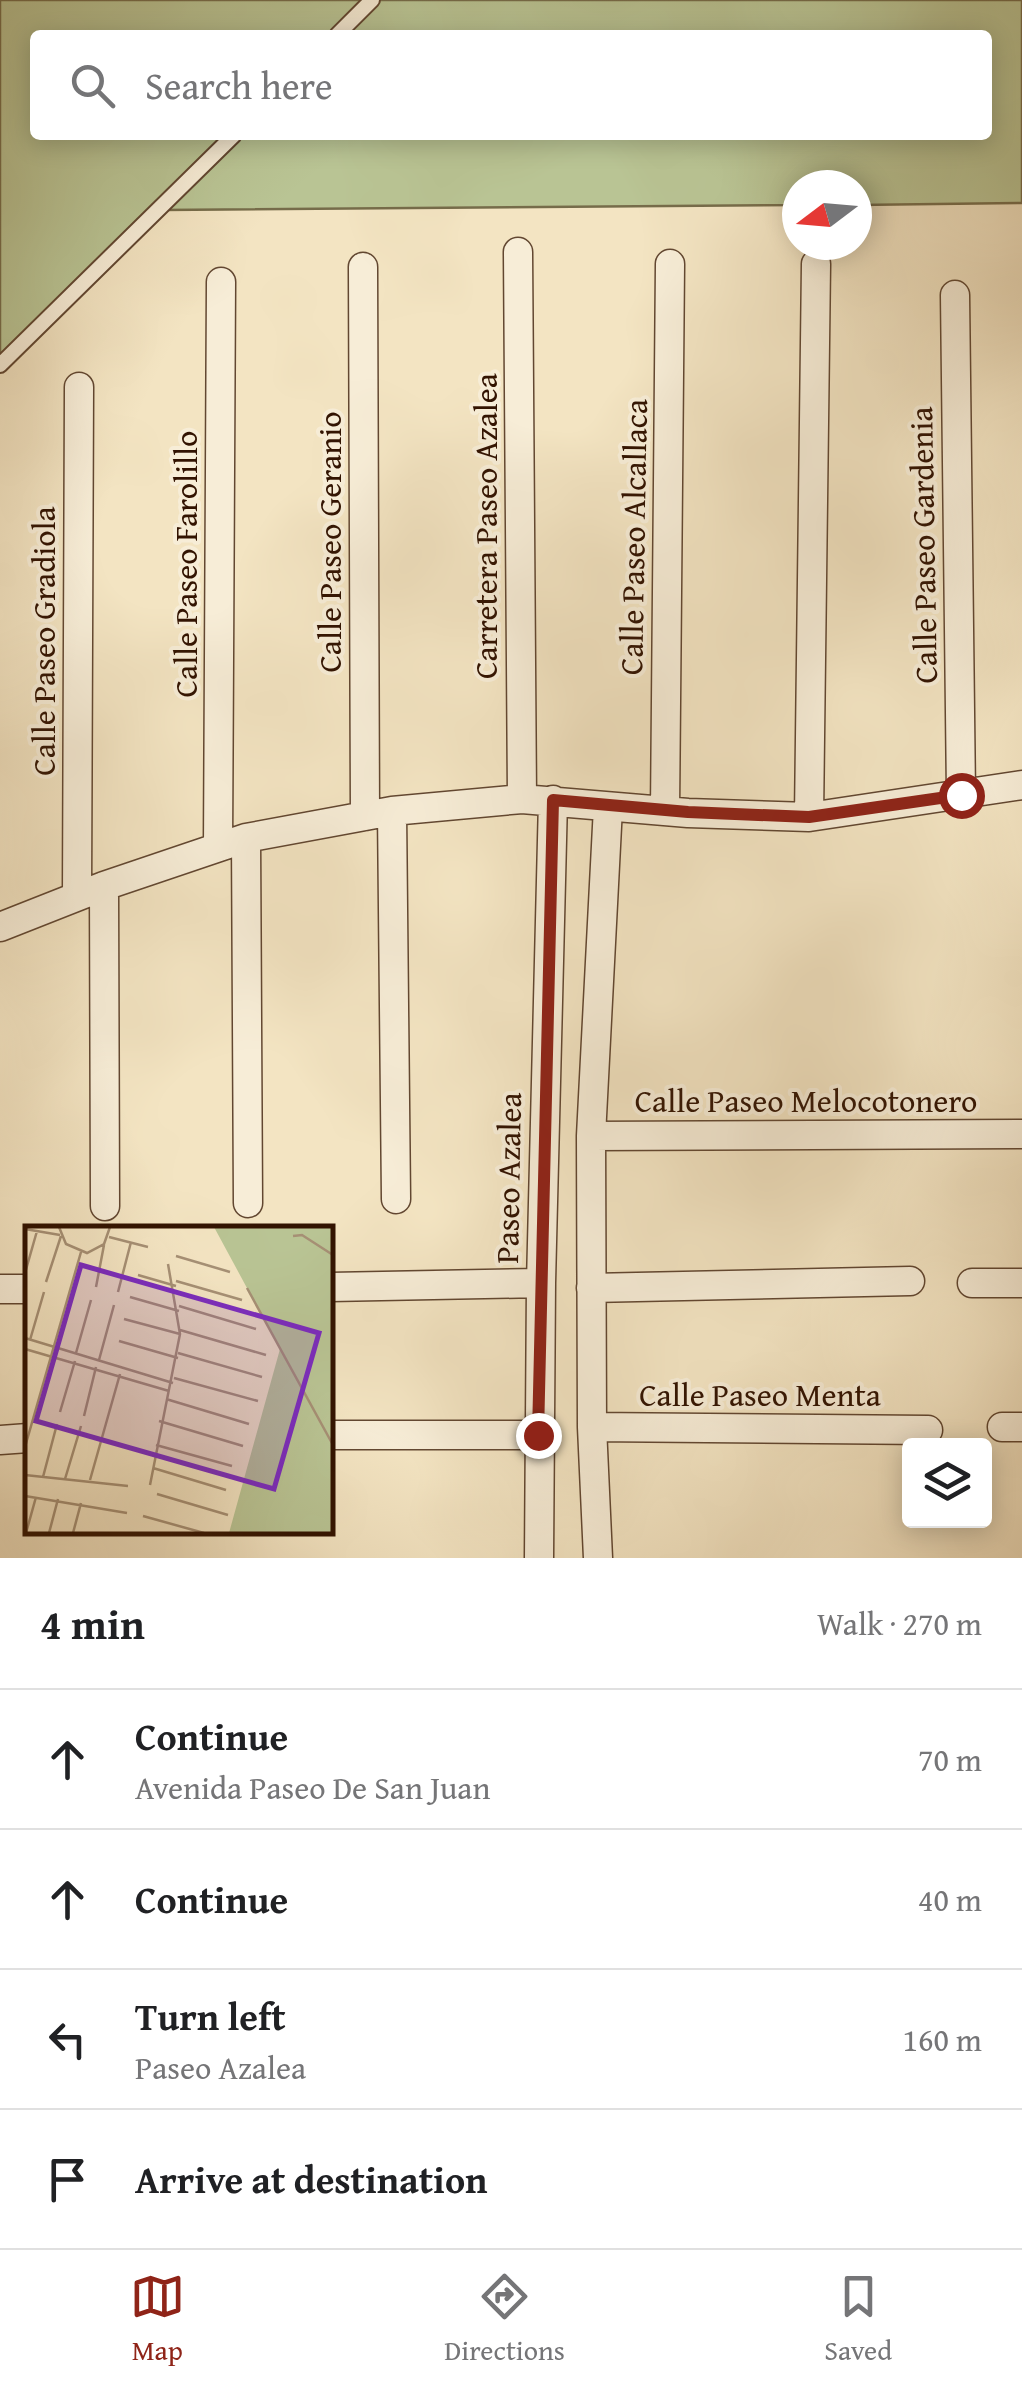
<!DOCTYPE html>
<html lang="en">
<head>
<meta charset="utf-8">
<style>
	body { margin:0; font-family:"Gentium Book Plus",serif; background:#f2f2f2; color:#202124 }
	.controls { position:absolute; right:30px; bottom:30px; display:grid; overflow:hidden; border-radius:10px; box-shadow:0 5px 25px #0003 }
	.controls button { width:90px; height:90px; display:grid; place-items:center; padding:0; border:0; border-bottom:2px solid #e0e0e0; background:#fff; color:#202124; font:50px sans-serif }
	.compass { position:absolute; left:782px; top:170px; width:90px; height:90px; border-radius:50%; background:#fff; box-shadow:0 5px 25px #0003; rotate:254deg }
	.stop { position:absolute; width:30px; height:30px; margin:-22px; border:8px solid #8f2418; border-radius:50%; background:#fff }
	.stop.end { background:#8f2418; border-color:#fff; box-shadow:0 2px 10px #0008 }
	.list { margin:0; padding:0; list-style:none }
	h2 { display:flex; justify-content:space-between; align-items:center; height:130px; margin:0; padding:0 40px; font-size:42px }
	h2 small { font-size:32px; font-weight:400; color:#757577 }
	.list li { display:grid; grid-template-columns:65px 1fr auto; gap:30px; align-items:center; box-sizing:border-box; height:140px; padding:0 40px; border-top:2px solid #e0e0e0 }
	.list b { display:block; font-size:38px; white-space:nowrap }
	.list p { margin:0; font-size:32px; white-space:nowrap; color:#757577 }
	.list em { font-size:32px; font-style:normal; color:#757577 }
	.icon { flex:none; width:55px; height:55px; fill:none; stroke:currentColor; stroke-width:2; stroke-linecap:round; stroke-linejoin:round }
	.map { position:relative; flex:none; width:1022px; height:1558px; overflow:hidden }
	.search { position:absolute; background:#fff; box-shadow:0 5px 25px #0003; left:30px; right:30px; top:30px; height:110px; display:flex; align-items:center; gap:25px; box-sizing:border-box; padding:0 35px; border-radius:10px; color:#757577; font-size:38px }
	.sheet { height:690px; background:#fff }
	nav { display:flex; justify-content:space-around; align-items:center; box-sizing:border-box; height:140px; border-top:2px solid #e0e0e0; background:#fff; font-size:28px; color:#757577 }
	nav a { display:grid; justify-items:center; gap:5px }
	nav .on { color:#8f2418 }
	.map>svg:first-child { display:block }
	.green { fill:#b9c494; stroke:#766c4a; stroke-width:2.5; fill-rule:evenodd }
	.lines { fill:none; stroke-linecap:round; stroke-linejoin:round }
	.service-casing { stroke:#624731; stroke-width:18 }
	.minor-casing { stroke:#624731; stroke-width:31 }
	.service { stroke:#f7edd7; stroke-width:14 }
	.minor { stroke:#f7edd7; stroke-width:28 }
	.route { stroke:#8f2418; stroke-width:12 }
	.labels { text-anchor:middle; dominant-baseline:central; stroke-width:8; stroke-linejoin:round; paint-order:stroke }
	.street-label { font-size:32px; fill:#321301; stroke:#f7edd7 }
	.inset-road { fill:none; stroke:#a69075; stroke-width:2.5 }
	.view { fill:#7b2cbf; fill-opacity:0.15; stroke:#7b2cbf; stroke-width:5 }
	.inset-edge { fill:none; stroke:#321301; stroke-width:5 }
</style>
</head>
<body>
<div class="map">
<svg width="1022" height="1558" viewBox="0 0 1022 1558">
	<rect width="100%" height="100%" fill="#f3e4c2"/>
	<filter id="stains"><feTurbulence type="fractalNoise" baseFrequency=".002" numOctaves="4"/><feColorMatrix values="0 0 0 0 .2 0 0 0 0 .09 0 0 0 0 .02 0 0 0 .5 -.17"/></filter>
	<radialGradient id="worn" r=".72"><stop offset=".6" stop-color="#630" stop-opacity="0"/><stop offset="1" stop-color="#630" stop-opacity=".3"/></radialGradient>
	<path class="green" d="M0,0H1022V203L857,205V185H797V205L163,210L0,370ZM35,35H987V135H35Z"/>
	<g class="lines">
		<g class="service-casing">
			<path id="service" d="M337,35L372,0
				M0,365L234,135"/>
		</g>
		<g class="minor-casing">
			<path id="minor" d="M518,252L522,799
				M363,267L365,816
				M955,295L961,795
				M392,811L396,1199
				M665,811L670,264
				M809,817L816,264
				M246,838L248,1203
				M218,847L221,282
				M104,886L105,1206
				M77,896L79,387
				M0,927L104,886L246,838L392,811L522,799L688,813L809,817L1022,785
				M591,1136L1022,1134
				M972,1283H1022
				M330,1287L541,1283
				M591,1288L910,1281
				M0,1289H28
				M592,1427L928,1430
				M1002,1427H1022
				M330,1435H538
				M0,1440L28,1438
				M539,1558L541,1283L553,800
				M598,1558L592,1427L591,1136L608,807"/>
		</g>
		<use href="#service" class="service"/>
		<use href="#minor" class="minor"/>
	</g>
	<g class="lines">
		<path class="route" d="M538,1435L553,800L688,812L809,817L961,795"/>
	</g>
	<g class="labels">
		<g class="street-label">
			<text transform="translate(485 526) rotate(-90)">Carretera Paseo Azalea</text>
			<text transform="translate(633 537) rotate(-89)">Calle Paseo Alcallaca</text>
			<text transform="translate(329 542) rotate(-90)">Calle Paseo Geranio</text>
			<text transform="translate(923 545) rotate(-91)">Calle Paseo Gardenia</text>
			<text transform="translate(185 564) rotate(-90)">Calle Paseo Farolillo</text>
			<text transform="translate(43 641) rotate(-90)">Calle Paseo Gradiola</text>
			<text x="806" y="1100">Calle Paseo Melocotonero</text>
			<text transform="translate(508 1178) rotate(-89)">Paseo Azalea</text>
			<text x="760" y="1394">Calle Paseo Menta</text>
		</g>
	</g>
	<g transform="translate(25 1226)">
		<rect width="308" height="308" fill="#f3e4c2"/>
		<path d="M189,1H307V307H204L255,123Z" fill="#b9c494"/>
		<path class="inset-road" d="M34,1L41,18L62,27L79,18L85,1M0,3L35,9M268,10L277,9L308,29M84,11L123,21M151,30L205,46M0,47L12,5M113,49L151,60M151,55L217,74M21,56L36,10M71,61L79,19M222,62L308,219M93,66L106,16M105,71L154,85M154,80L231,103M99,93L155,108M155,104L241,129M0,112L148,157M5,114L19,66M94,115L153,132M0,123L144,165M51,127L66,74M153,127L237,151M74,134L89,79M149,152L233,175M141,173L224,198M35,186L50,135M59,190L71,141M134,195L218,220M131,219L207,240M0,221L56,26M128,242L201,264M0,249L103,260M18,251L32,198M40,253L56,200M65,254L95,148M125,259L155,108L143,38M132,268L203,289M0,270L102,287M118,290L179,307M1,307L11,271M24,307L33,273M48,307L56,277"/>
		<path class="view" d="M56,39L294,107L249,263L11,195Z"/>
		<rect width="308" height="308" class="inset-edge"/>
	</g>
	<rect width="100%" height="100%" filter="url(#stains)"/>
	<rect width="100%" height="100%" fill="url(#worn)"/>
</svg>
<div class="controls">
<button><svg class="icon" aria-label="layers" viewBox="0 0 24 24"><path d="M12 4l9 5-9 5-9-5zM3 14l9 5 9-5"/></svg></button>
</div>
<svg class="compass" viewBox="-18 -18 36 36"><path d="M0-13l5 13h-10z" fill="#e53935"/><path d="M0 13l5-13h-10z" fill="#757577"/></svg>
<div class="stop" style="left:961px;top:795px"></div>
<div class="stop end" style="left:538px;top:1435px"></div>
<div class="search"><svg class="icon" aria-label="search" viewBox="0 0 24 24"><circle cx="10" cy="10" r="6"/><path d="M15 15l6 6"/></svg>Search here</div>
</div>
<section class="sheet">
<h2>4 min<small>Walk · 270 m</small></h2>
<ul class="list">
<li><svg class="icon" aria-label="ahead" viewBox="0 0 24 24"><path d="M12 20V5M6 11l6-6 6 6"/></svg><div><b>Continue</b><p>Avenida Paseo De San Juan</p></div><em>70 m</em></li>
<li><svg class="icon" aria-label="ahead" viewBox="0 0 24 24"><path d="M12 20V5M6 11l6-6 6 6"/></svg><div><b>Continue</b></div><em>40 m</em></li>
<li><svg class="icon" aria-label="left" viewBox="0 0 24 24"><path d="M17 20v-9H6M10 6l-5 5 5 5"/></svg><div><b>Turn left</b><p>Paseo Azalea</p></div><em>160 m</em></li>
<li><svg class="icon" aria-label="arrive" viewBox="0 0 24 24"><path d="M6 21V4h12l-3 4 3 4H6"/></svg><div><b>Arrive at destination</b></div></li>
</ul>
</section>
<nav>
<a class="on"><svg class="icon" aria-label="map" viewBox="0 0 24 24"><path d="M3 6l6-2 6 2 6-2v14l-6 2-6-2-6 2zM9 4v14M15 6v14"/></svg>Map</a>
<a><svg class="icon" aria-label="directions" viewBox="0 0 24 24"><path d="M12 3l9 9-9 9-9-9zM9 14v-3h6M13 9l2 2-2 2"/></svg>Directions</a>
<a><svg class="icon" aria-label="saved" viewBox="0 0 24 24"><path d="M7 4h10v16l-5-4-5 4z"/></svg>Saved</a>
</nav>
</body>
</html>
